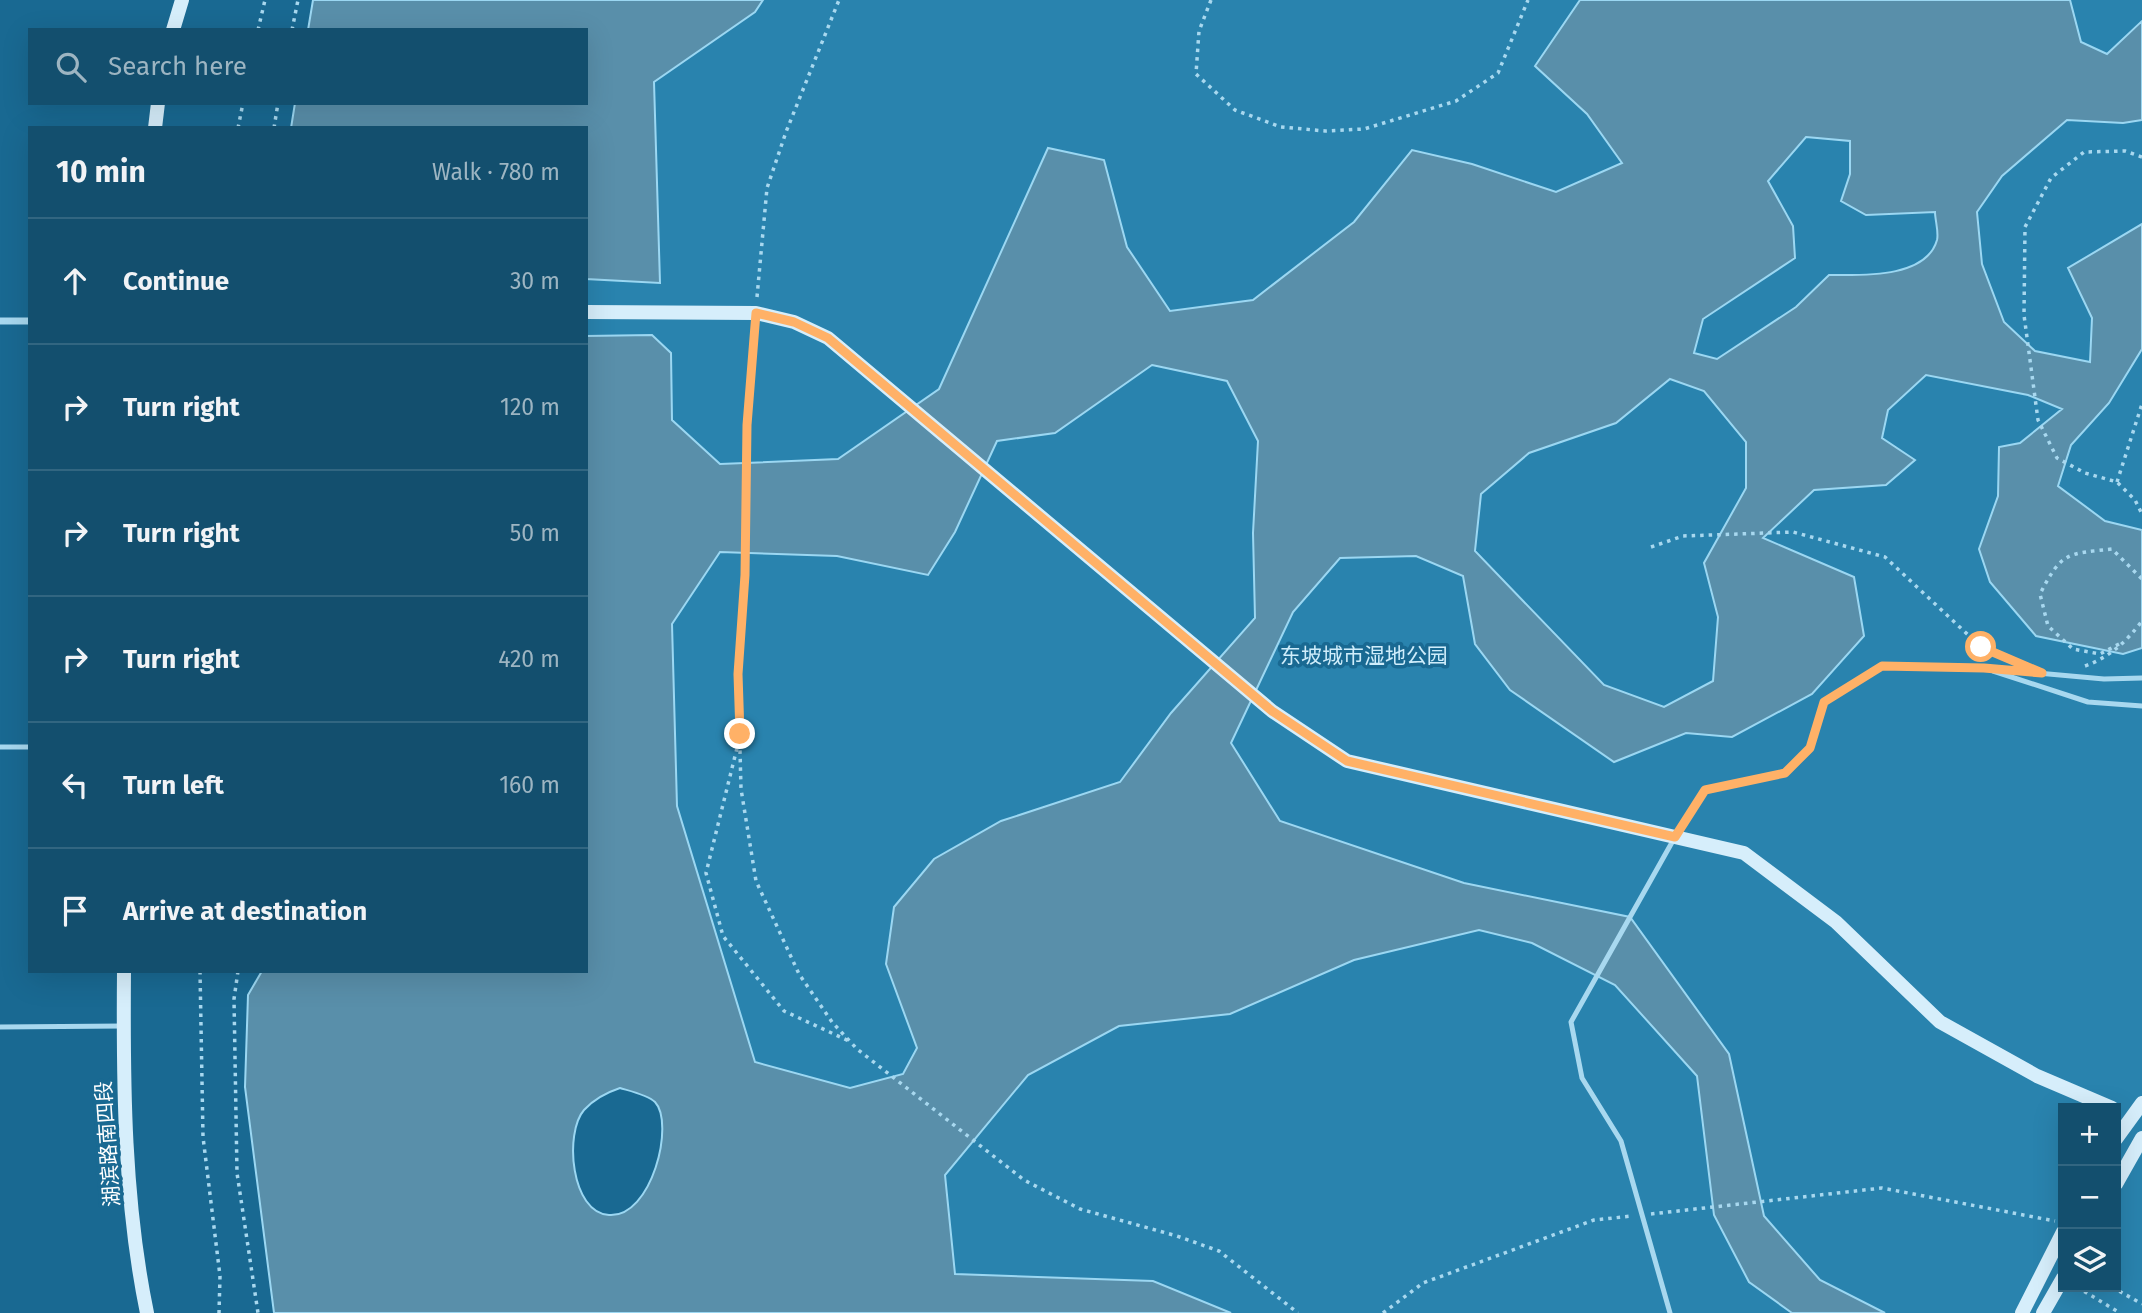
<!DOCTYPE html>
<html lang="en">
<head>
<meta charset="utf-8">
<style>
	body { margin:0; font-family:"Fira Sans","Noto Sans SC",sans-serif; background:#1c5673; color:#f1f3f6 }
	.controls { position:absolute; right:21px; bottom:21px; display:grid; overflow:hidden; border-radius:0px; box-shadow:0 7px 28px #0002 }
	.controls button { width:63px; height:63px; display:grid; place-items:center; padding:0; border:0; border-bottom:2px solid #326681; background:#134f6e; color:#f1f3f6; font:35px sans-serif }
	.stop { position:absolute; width:21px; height:21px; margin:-16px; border:5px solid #ffb167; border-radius:50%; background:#fff }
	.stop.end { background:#ffb167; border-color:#fff; box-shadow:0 2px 7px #0008 }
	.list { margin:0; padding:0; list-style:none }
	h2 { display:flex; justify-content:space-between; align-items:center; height:91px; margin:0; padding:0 28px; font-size:30px }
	h2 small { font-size:23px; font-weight:400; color:#9db5c2 }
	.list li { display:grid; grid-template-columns:46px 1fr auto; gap:21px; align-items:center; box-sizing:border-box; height:126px; padding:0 28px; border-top:2px solid #326681 }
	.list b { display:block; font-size:26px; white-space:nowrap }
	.list em { font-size:23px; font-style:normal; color:#9db5c2 }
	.icon { flex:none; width:38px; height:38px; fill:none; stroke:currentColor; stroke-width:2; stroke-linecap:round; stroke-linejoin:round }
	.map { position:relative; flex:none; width:2142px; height:1313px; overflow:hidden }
	.search { position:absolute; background:#134f6e; box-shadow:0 7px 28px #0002; left:28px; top:28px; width:560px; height:77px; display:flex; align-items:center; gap:18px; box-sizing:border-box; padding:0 24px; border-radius:0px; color:#9db5c2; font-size:26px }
	.panel { position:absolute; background:#134f6e; box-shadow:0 7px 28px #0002; left:28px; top:126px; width:560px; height:847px; border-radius:0px }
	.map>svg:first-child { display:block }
	.green { fill:#2983ae; fill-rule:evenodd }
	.water { fill:#598faa; stroke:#9bd7f2; stroke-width:2; fill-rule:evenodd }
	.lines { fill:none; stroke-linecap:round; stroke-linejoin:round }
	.path { stroke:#a8d8ef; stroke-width:3.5; stroke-dasharray:3.5 5; stroke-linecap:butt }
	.lane { stroke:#a8d8ef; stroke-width:5 }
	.street { stroke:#a8d8ef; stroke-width:7 }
	.secondary { stroke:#d6eefb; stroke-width:14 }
	.route { stroke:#ffb167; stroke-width:9 }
	.labels { text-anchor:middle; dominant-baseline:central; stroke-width:7; stroke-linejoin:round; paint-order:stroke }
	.park-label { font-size:21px; fill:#cfedfb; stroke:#196992 }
	.street-label { font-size:21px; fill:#fff; stroke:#196992 }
</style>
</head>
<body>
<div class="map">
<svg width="2142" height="1313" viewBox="0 0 2142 1313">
	<rect width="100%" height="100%" fill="#196992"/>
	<path class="green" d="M763,0H2142V1313H1231L1152,1281L955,1274L755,1062L677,806L672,624L652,335L586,336V279L659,283L654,81L755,12ZM2063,1108H2116V1287H2063Z"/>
	<path class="water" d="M313,0H763L755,12L654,82L660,283L586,279V128H291L295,103H586V30H308Z
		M1580,0H2070L2081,42L2107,54L2142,21V120L2123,123L2067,120L2002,176L1977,212L1982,264L2004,322L2035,351L2090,362L2092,318L2068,268L2142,224V349L2109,403L2071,445L2058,486L2105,521L2142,530V648L2123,654L2036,636L1990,582L1979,549L1998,496L1999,447L2020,443L2062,409L2028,395L1926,375L1888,410L1882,438L1915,460L1886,485L1814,490L1763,538L1854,577L1864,636L1812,694L1732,737L1686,733L1614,762L1510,690L1475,644L1463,576L1416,556L1340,558L1293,612L1231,743L1280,821L1464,883L1630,917L1729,1054L1764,1216L1820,1280L1885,1313H1792L1749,1282L1714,1215L1697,1076L1615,985L1532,943L1479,930L1354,960L1230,1014L1119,1026L1028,1075L945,1175L955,1274L1153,1281L1231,1313H274L245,1087L248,995L262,971H586V336L652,335L671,353L672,420L720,464L838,459L939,389L1048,148L1104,160L1127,247L1170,311L1253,300L1354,222L1412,150L1472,164L1556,192L1622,163L1587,114L1535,66ZM1806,137L1850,141V174L1841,201L1866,215L1935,212C1935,220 1939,232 1937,240C1926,279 1860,275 1829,275L1796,307L1717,359L1694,353L1703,319L1795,258L1793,226L1768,181ZM1152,365L1227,381L1258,441L1253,533L1255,618L1171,713L1120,782L1001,821L934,859L894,907L886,964L917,1048L903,1074L850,1088L755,1062L677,806L672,624L720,552L837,556L928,575L955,532L997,441L1055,433ZM1670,379L1704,391L1746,442V488L1704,563L1718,617L1713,681L1664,707L1604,685L1475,551L1481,494L1529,453L1616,423ZM620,1088C630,1091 648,1095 655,1102C675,1123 652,1218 609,1215C571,1213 564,1133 584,1110C593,1100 608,1092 620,1088Z"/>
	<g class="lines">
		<path class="path" d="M1211,0L1199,31L1196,74L1235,110L1281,127L1325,131L1364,129L1456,101L1498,73L1528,0
			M258,30L265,0
			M292,30L298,0
			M238,128L243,103
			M274,128L278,103
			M2142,157L2125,151L2084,152L2051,178L2025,227L2024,315L2038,420L2057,458L2085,473L2117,482L2135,500L2142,514
			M757,297L767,188L786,132L839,0
			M755,326L747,425L745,575L738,674L741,789L756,881L799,974L832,1022L857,1049L1024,1180L1080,1209L1177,1236L1219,1251L1298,1313
			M2117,482L2142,404
			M1651,547L1683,536L1793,532L1885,557L1981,647L2008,658
			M2119,644L2100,654L2073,649L2048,626L2040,594C2062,551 2067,554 2112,549L2142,579
			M2085,666C2110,657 2126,642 2142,621
			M739,740L706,873L723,936L784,1011L849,1041
			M200,971L203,1137L220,1276L219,1313
			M238,971L234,999L237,1173L258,1313
			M1651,1214L1882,1188L2055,1221
			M2077,1287L2120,1313
			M2112,1287L2142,1304
			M1383,1313L1423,1283L1594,1220L1632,1216"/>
		<path class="lane" d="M1993,671L2088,702L2142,706
			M0,747H30
			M0,1027L123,1026
			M1670,1313L1621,1141L1582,1078L1571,1022L1675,837L1705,790L1785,773L1810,748L1824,702L1882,666L1984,668L2104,679L2142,678"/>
		<path class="street" d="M0,321H30"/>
		<path class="secondary" d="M173,30L182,0
			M155,128L158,103
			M586,312L756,313L794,322L828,338L1272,711L1347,761L1744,853L1836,922L1940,1022L2037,1076L2112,1108
			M124,971C123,1085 124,1202 147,1313
			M2116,1139L2142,1103
			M2116,1184L2142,1138
			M2022,1313L2063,1232
			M2043,1313L2063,1278"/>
	</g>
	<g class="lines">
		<path class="route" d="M740,734L738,674L745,575L747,425L756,313L794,322L828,338L1272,711L1347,761L1675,837L1705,790L1785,773L1810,748L1824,702L1882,666L1984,668L2042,673L1981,647"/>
	</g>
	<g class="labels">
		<g class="park-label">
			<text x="1364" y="656">东坡城市湿地公园</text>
		</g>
		<g class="street-label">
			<text transform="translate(108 1144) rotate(-94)">湖滨路南四段</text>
		</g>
	</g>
</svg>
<div class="controls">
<button>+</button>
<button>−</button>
<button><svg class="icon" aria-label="layers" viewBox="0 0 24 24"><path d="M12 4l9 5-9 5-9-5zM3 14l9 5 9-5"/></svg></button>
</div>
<div class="stop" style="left:1981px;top:647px"></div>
<div class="stop end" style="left:740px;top:734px"></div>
<div class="search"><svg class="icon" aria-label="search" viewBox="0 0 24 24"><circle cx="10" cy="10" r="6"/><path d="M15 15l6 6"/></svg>Search here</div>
<section class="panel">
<h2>10 min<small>Walk · 780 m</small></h2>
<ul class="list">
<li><svg class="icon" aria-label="ahead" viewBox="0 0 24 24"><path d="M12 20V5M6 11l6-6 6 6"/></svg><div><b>Continue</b></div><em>30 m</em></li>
<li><svg class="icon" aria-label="right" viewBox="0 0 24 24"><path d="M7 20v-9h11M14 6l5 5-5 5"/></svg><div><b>Turn right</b></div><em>120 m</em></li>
<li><svg class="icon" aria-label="right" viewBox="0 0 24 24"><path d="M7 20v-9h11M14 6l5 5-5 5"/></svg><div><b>Turn right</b></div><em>50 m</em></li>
<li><svg class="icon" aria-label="right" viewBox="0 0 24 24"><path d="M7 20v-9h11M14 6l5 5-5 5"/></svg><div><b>Turn right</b></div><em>420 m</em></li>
<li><svg class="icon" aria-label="left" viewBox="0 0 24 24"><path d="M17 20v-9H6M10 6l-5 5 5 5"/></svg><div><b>Turn left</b></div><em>160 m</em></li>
<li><svg class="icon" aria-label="arrive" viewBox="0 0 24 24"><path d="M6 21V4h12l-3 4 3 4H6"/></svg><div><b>Arrive at destination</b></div></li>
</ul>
</section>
</div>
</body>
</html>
